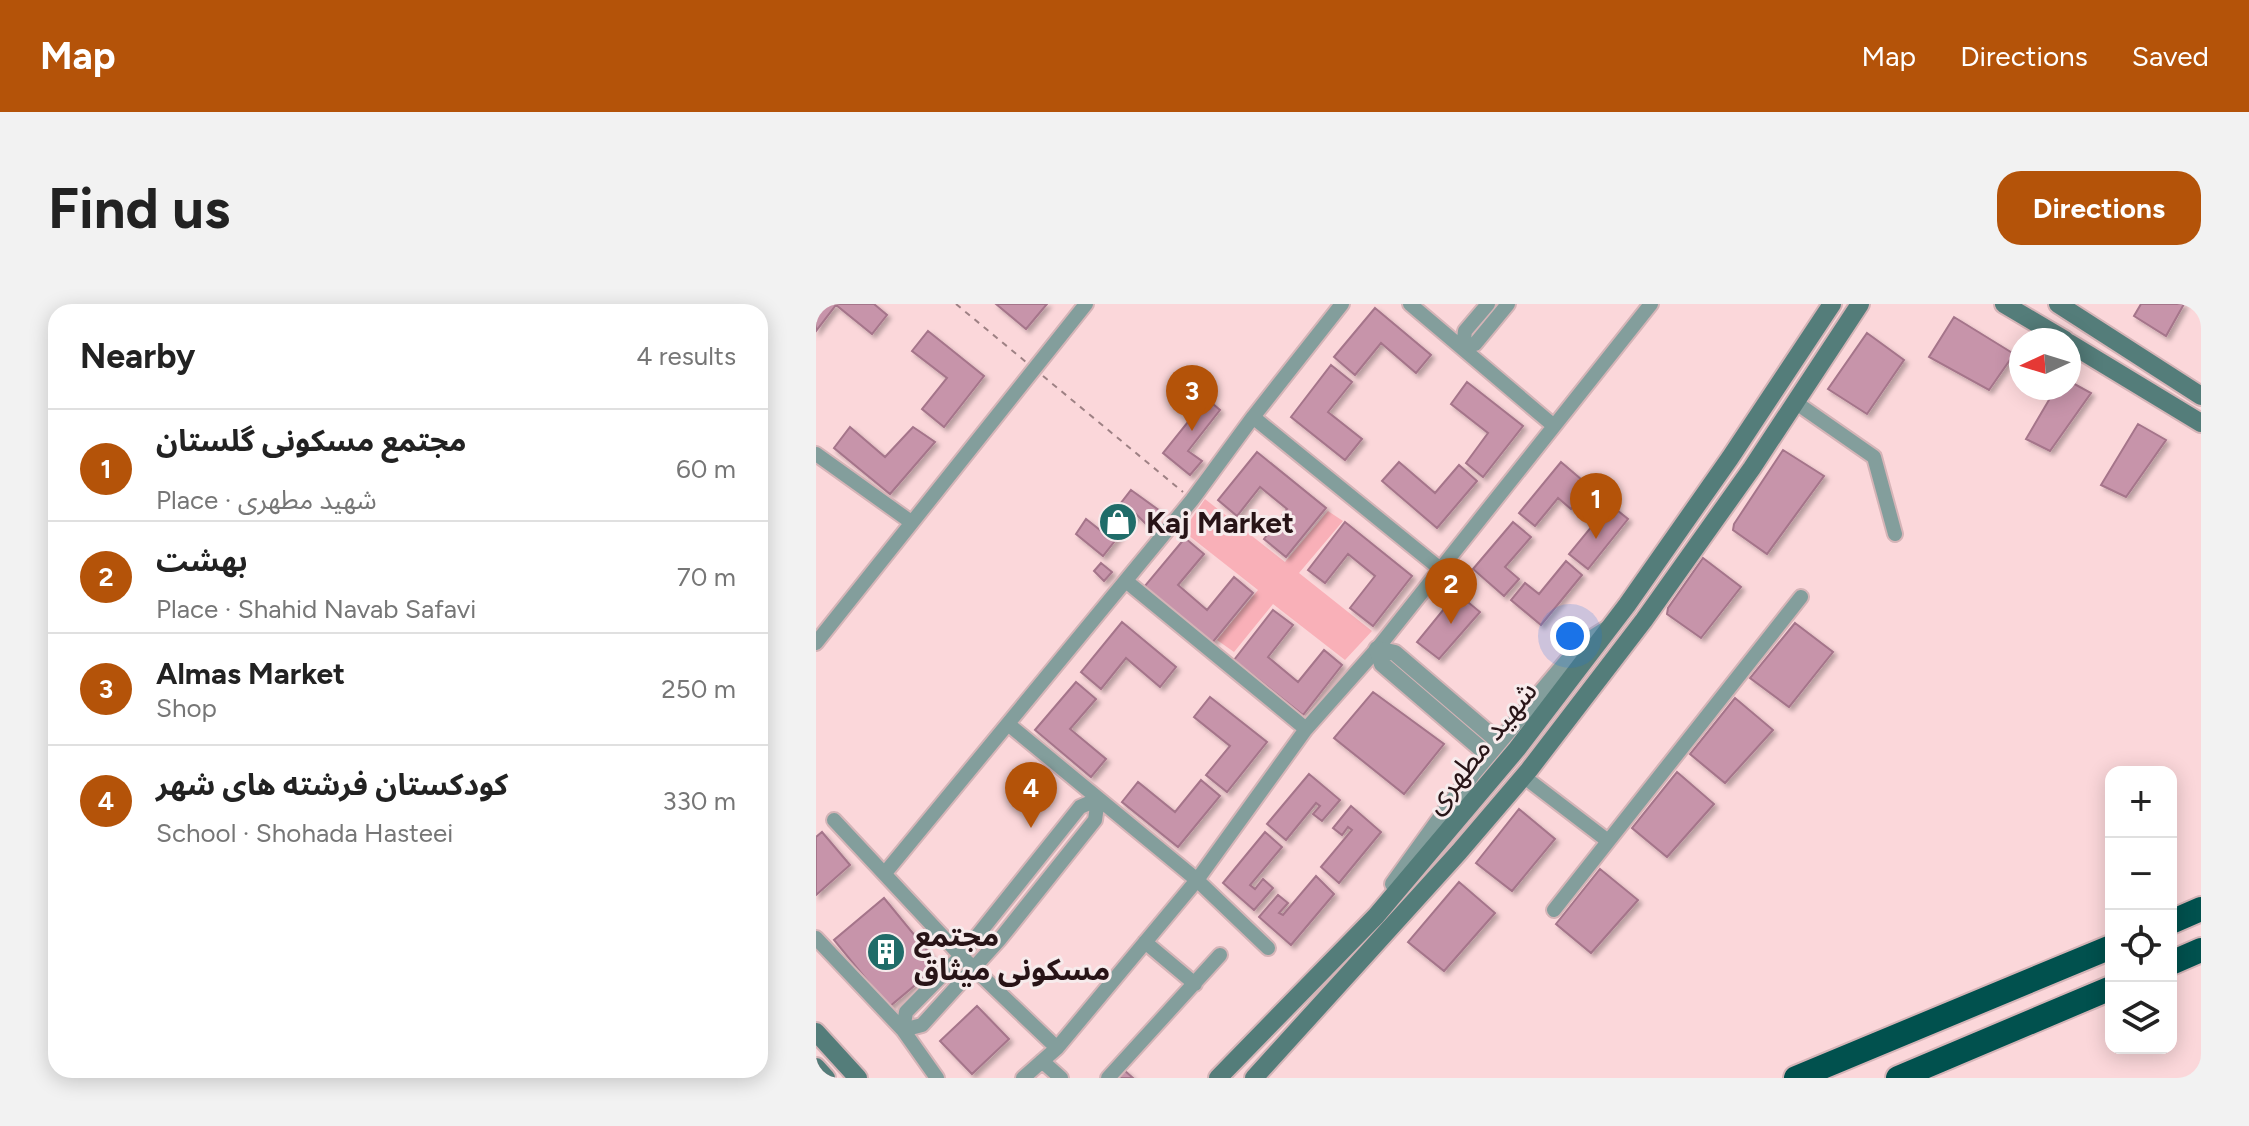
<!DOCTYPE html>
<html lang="en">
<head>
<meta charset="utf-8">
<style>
	body { margin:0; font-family:Figtree,"Noto Sans Arabic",sans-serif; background:#f2f2f2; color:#222 }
	.controls { position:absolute; right:24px; bottom:24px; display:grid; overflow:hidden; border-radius:16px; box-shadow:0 4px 20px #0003 }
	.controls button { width:72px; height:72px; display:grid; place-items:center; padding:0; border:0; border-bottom:2px solid #e0e0e0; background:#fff; color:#222; font:40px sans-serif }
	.compass { position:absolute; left:1193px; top:24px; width:72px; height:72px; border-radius:50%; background:#fff; box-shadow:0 4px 20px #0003; rotate:266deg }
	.you { position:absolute; left:754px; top:332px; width:28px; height:28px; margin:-20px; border:6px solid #fff; border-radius:50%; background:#1a73e8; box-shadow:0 0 0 12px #1a73e833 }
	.badge { display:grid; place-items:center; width:52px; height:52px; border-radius:50%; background:#b45309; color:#fff; font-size:26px; font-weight:700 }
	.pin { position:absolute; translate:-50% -66px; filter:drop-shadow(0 2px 4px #0008) }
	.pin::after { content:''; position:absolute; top:42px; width:28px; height:24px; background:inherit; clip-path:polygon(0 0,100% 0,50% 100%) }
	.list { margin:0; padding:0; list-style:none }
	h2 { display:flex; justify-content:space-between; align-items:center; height:104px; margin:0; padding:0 32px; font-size:34px }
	h2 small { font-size:26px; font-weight:400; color:#767676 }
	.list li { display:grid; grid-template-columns:52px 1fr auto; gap:24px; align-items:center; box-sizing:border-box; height:112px; padding:0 32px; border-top:2px solid #e0e0e0 }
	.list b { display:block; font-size:30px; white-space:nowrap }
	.list p { margin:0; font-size:26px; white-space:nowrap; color:#767676 }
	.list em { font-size:26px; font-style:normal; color:#767676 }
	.icon { flex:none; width:44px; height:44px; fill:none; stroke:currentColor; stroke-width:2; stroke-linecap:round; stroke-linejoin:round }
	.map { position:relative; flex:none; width:1385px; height:774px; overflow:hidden; border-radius:24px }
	header { display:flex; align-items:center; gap:48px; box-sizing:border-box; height:112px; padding:0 40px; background:#b45309; color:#fff }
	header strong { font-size:38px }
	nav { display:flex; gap:44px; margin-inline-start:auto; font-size:28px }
	.intro { display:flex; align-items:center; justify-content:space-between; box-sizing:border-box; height:192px; padding:0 48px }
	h1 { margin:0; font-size:56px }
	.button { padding:20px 36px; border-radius:24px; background:#b45309; color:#fff; font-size:28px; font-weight:700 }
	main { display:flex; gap:48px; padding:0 48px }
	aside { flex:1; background:#fff; border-radius:24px; box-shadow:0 4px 20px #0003 }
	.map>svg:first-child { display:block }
	.green { fill:#f9b0b8 }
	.building { fill:#c794aa; stroke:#a5748a; stroke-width:2; filter:url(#shadow) }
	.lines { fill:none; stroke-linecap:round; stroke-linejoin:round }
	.minor-casing { stroke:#d5b4b7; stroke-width:18 }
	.tertiary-casing { stroke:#d5b4b7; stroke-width:20 }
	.secondary-casing { stroke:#d5b4b7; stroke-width:22 }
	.motorway-casing { stroke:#d5b4b7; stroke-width:28 }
	.path { stroke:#9e8184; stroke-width:2; stroke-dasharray:6 6; stroke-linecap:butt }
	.minor { stroke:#839e9c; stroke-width:14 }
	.tertiary { stroke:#839e9c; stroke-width:16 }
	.secondary { stroke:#547d7a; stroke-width:18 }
	.motorway { stroke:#01514e; stroke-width:24 }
	.labels { text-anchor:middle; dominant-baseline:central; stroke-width:6; stroke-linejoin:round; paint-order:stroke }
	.poi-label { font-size:30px; font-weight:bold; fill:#281417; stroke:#f7ebec; text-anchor:start }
	.street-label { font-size:30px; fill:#281417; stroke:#f7ebec }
</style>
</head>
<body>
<header>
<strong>Map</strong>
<nav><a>Map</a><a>Directions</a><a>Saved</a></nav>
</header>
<div class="intro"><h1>Find us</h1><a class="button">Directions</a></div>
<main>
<aside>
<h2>Nearby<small>4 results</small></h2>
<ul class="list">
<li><span class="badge">1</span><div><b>مجتمع مسکونی گلستان</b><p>Place · شهید مطهری</p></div><em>60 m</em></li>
<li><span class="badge">2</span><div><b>بهشت</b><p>Place · Shahid Navab Safavi</p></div><em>70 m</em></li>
<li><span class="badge">3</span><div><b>Almas Market</b><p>Shop</p></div><em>250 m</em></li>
<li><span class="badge">4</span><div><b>کودکستان فرشته های شهر</b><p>School · Shohada Hasteei</p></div><em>330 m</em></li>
</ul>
</aside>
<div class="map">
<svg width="1385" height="774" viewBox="0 0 1385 774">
	<defs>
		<filter id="shadow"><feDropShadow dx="3.5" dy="3.5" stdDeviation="2" flood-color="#0004"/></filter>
	</defs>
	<rect width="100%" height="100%" fill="#fbd7da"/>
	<path class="green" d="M389,195L469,258L512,207L527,217L483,269L556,327L529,356L457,300L418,348L401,336L442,286L367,227Z"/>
	<path class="building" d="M0,0H58L71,11L56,30L20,1L0,27Z
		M180,0H231L210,25Z
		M1325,0H1368L1350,32L1318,12Z
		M559,4L615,51L600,69L565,39L539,71L518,53Z
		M1138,13L1198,50L1173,86L1113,53Z
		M112,27L168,72L128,123L106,105L131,74L96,47Z
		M1051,29L1088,56L1051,110L1012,85Z
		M515,61L536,78L512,108L546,135L529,156L475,113Z
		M1253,77L1275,89L1234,147L1210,135L1240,84H1253Z
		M651,78L707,122L667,173L650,159L672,129L635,100Z
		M377,83L404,106L372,147L386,157L374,171L347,149L380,108L367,99Z
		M1322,120L1350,136L1310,193L1285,181Z
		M34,123L69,153L97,123L119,138L74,190L18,144Z
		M967,146L1008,172L951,250L917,226L918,220Z
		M441,148L510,204L470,253L448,235L471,205L444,183L421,212L402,196Z
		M583,158L619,189L643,161L661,177L621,224L566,177Z
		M745,158L773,182L755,205L742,194L719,222L703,209Z
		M315,186L344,207L331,221L320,210L287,252L260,230L270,215L284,226Z
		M781,190L812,215L772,265L753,250L777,221L765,211Z
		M529,218L596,272L557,322L534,304L559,272L532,250L509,279L492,266Z
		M697,218L715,233L689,263L703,275L688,292L657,265Z
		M369,234L388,250L362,281L391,306L418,273L437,289L396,339L328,283Z
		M887,254L925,283L885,334L851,310L852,304Z
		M750,257L766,271L725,321L695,296L709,279L723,290Z
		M285,259L296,268L288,277L278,267Z
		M641,289L664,308L623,355L601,338Z
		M457,306L477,321L452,353L482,378L508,346L526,361L487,411L418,356Z
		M306,318L360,363L344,383L310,354L285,385L265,368Z
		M979,319L1017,348L973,403L934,374Z
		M260,378L280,395L254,425L290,455L275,473L219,426Z
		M557,388L628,440L588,490L518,434Z
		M394,393L451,438L411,488L390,471L414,442L378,413Z
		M919,394L957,426L909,479L874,450Z
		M861,468L898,500L851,553L816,524Z
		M493,470L524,496L506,517L497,510L504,502L500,499L470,536L451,520Z
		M385,476L404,492L362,543L306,498L322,478L359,508Z
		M535,502L565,528L523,579L505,563L536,526L532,523L526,531L517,524Z
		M703,505L739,535L696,587L660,559Z
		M6,528L34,561L0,591V533Z
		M449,528L466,543L434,581L439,585L447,575L457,584L438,606L407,579Z
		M784,565L822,596L775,649L740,620Z
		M500,572L518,590L475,641L443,613L462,591L472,599L463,609L467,611Z
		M643,578L679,609L628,667L592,638Z
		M68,594L123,661L73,703L18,636Z
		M161,702L193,735L156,770L124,737Z
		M308,766L317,774H302Z"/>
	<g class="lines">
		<g class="minor-casing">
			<path id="minor" d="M594,0L738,122
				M672,0L649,27L647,43L659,40L692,0
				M979,98L1058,153L1079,230
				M437,113L623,264
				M0,150L95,218
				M310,277L490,425
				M0,339L270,0
				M192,420L381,576L452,644
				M707,472L792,537
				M282,495L279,516L184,635L106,721L87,726L90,708L145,652L264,503Z
				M18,516L145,652L241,744
				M69,569L376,196L437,113L526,0
				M738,606L985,293
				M0,634L87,726L121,774
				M329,638L379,680
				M226,757L245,774
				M207,774L241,744L381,576L490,425L561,345L835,0
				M292,774L404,651"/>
		</g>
		<g class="tertiary-casing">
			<path id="tertiary" d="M561,345L566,360L672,451
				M561,345L579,349L683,438
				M577,580L657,469L765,341L789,326"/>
		</g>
		<g class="secondary-casing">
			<path id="secondary" d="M1188,0L1249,36
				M1242,0L1385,92
				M1253,39L1385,119
				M0,728L42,774
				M0,763L10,774
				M402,774L560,612L701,445L811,301L914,154L1016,0
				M438,774L643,548L713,466L828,316L936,164L1044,0"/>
		</g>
		<g class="motorway-casing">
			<path id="motorway" d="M1355,618L1385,605
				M1355,659L1385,646
				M980,774L1295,643
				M1082,774L1295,684"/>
		</g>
		<path class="path" d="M140,0L210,58
			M227,72L367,188"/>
		<use href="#minor" class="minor"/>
		<use href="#tertiary" class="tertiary"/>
		<use href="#secondary" class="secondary"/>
		<use href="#motorway" class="motorway"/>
	</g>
	<defs>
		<g id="shop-disc" transform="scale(2)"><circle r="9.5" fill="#206c69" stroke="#f7ebec"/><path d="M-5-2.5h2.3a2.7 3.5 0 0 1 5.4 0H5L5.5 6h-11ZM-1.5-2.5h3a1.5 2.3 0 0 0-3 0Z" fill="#fff"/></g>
		<g id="building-disc" transform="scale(2)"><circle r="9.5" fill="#206c69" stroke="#f7ebec"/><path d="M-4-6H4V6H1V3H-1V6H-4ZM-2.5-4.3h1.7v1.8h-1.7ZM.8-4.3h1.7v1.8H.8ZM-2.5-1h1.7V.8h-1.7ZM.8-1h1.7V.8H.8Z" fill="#fff"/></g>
	</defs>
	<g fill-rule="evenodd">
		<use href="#shop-disc" x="302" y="218"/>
		<use href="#building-disc" x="70" y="648"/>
	</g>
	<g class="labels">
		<g class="poi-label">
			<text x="330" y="218">Kaj Market</text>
			<text x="98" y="631">مجتمع<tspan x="98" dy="34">مسکونی میثاق</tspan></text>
		</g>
		<g class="street-label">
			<text transform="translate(664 443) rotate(-51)">شهید مطهری</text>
		</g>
	</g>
</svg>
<div class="controls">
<button>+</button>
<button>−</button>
<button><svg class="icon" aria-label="locate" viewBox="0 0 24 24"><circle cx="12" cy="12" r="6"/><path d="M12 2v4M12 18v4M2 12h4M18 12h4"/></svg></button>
<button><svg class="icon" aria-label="layers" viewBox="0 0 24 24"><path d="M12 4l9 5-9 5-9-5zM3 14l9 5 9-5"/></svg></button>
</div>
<svg class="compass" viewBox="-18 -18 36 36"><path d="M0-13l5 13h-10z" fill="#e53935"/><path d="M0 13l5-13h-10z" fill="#767676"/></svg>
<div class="you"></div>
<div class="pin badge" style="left:780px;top:235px">1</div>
<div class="pin badge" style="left:635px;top:320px">2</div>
<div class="pin badge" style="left:376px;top:127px">3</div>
<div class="pin badge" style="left:215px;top:524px">4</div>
</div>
</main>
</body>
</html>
